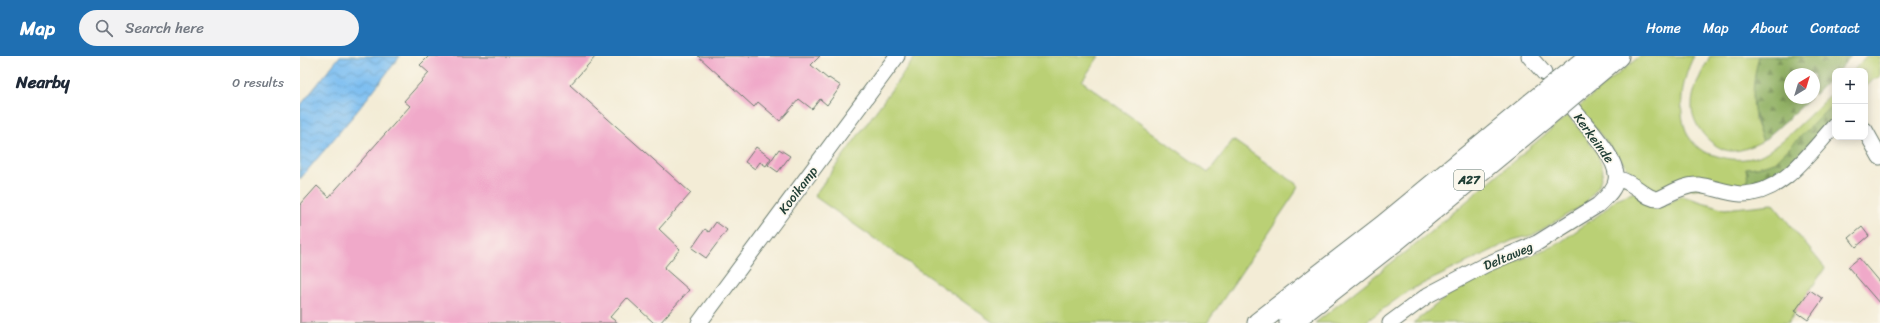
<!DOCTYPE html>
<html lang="en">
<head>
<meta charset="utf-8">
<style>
	body { margin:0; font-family:Sriracha,sans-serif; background:#f2f2f3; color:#1f2937 }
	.controls { position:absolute; right:12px; top:12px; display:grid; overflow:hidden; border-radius:8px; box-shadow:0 2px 10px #0003 }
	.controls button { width:36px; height:36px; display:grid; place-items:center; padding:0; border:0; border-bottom:1px solid #e0e1e3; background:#fff; color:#1f2937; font:20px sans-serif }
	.compass { position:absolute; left:1484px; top:12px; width:36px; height:36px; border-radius:50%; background:#fff; box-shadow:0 2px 10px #0003; rotate:38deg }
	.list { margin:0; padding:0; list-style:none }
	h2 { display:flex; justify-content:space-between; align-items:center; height:52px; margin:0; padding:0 16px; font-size:17px }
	h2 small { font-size:13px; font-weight:400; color:#747a83 }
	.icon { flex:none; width:22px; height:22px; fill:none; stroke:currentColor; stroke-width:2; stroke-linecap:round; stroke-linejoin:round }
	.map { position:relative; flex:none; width:1580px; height:267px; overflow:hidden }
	header { display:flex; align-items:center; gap:24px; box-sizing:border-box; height:56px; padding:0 20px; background:#1f6fb2; color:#fff }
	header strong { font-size:19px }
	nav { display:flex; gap:22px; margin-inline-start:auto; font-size:14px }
	.search { width:280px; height:36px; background:#f2f2f3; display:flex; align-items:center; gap:10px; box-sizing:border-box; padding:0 14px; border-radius:22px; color:#747a83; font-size:15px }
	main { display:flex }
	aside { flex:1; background:#fff }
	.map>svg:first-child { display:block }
	.grass { fill:#bad074; stroke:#6c8654 }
	.forest { fill:url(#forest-firs); stroke:#59784d }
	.water { fill:url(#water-waves); stroke:#4e7e92 }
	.building { fill:#f0a9c9 }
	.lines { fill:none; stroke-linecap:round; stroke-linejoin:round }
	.minor-casing { stroke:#697a6d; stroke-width:17 }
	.highway-casing { stroke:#697a6d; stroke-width:23 }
	.minor { stroke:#fff; stroke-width:15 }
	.highway { stroke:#fff; stroke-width:21 }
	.highway-bridge-casing { stroke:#697a6d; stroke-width:23; stroke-linecap:butt }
	.highway-bridge { stroke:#fff; stroke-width:21 }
	.labels { text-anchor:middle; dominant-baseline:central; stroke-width:3.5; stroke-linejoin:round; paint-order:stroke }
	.shield { fill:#fbf7ec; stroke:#61756b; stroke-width:1 }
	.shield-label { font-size:12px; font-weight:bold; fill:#1f3d34 }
	.street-label { font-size:13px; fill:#1f3d34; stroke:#fbf7ec }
</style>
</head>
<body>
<header>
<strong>Map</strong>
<div class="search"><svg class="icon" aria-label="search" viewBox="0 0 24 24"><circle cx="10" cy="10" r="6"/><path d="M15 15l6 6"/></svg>Search here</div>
<nav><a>Home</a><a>Map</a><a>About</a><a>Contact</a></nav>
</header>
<main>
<aside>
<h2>Nearby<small>0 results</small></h2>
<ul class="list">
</ul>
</aside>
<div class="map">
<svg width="1580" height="267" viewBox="0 0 1580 267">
	<defs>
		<pattern id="forest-firs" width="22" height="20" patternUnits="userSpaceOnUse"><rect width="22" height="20" fill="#93b266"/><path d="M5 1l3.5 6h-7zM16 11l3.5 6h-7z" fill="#779255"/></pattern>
		<pattern id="water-waves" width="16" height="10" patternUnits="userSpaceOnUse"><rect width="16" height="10" fill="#7cbef1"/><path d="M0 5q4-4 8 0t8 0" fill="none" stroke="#659cc4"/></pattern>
	</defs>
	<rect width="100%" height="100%" fill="#fbf7ec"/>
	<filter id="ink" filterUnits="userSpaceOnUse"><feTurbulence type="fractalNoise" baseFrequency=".025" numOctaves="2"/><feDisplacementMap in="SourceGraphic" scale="8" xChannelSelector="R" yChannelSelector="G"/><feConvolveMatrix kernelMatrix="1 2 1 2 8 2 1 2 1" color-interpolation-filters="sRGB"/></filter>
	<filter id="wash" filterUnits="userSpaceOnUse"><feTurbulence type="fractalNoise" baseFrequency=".012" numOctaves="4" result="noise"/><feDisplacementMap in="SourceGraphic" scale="16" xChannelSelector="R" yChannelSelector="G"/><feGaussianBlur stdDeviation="0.9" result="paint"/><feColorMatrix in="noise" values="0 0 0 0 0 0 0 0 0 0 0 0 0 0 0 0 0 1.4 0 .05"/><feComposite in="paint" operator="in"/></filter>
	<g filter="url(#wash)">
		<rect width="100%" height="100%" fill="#f3ecd6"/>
		<path class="grass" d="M616,0H799L782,25L908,117L933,84L998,129L995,137L907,267H694L514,140Z
			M1340,0H1394C1380,25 1373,74 1400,93C1404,97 1412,98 1417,100C1429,104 1446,105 1459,100C1481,91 1516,52 1535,34V46L1475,106L1458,111L1446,112L1449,130H1421L1357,137L1347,136L1278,51Z
			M1410,0H1459L1456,15L1455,65L1463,85C1452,90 1437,98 1425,94C1408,88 1393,69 1392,52C1391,34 1403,15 1410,0Z
			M1566,0H1580V21L1574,23L1565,32V15H1553Z
			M1268,59L1297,96L1303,114L1299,129L1285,148L1233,179L1213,184L1108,235L1064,267H1015L1128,178Z
			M1335,136C1354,158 1358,153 1382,140L1425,153L1473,148L1525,212L1488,267H1113L1165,226L1258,188L1301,157L1316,143Z"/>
		<path class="forest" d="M1459,0H1551L1538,15H1535V18L1514,39V18H1490V42H1511L1463,85C1450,53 1451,33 1459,0Z
			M1535,46V64L1473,123L1449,130L1446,112L1458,111L1475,106Z"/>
		<path class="water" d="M40,0H100L58,54L0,123V50Z"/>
		<g id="blocks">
			<path class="building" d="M129,0H296L270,29L391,137L359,173L380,193L364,212L389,234L360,267H354L327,242L310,261L318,267H0V149L17,130L29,141L110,50L104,45L129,17L120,9Z
				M398,0H520L511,9L528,23L529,22L541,30L527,49L520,43L512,53L499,43L480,65L458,46L454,51Z
				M456,91L471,102L466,110L460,106L455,113L445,106Z
				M479,93L490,100L478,116L468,109Z
				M416,166L427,174L406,202L392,192L405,173L409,176Z
				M1562,171L1569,180L1556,191L1549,182Z
				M1559,202L1580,227V248L1548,211Z
				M1510,234L1523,243L1508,264L1495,255Z"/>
		</g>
	</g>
	<g filter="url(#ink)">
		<use href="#blocks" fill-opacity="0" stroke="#697a6d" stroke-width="1"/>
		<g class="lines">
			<g class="minor-casing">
				<path id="minor" d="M1229,0L1244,17
					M1565,74L1580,101
					M1317,122C1322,124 1328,126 1332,129C1342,134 1347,143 1358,143C1370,138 1385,128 1398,129C1413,131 1426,137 1441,138C1482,139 1510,96 1535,69
					M399,267L597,0
					M1090,267L1128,239L1185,209L1237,187L1298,149C1305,142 1315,134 1316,124C1320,104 1285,68 1272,52"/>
			</g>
			<g class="highway-casing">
				<path id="highway" d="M1277,11L1290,0
					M1288,25L1318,0
					M958,267L1083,170L1231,48
					M990,267L1095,185L1243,63"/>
			</g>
			<use href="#minor" class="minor"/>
			<use href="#highway" class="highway"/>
			<g class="highway-bridge-casing">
				<path id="highway-bridge" d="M1231,48L1277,11
					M1243,63L1288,25"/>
			</g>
			<use href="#highway-bridge" class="highway-bridge"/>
		</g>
	</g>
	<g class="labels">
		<rect class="shield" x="1154" y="114" width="30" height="20" rx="3"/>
		<g class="shield-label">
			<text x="1169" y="124">A27</text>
		</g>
		<g class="street-label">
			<text transform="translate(1294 82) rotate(54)">Kerkeinde</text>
			<text transform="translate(498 134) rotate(-53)">Kooikamp</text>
			<text transform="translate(1208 200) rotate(-23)">Deltaweg</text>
		</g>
	</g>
</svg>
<div class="controls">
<button>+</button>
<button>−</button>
</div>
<svg class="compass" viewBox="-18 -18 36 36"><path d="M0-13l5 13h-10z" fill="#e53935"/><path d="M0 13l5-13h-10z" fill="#747a83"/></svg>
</div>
</main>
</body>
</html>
